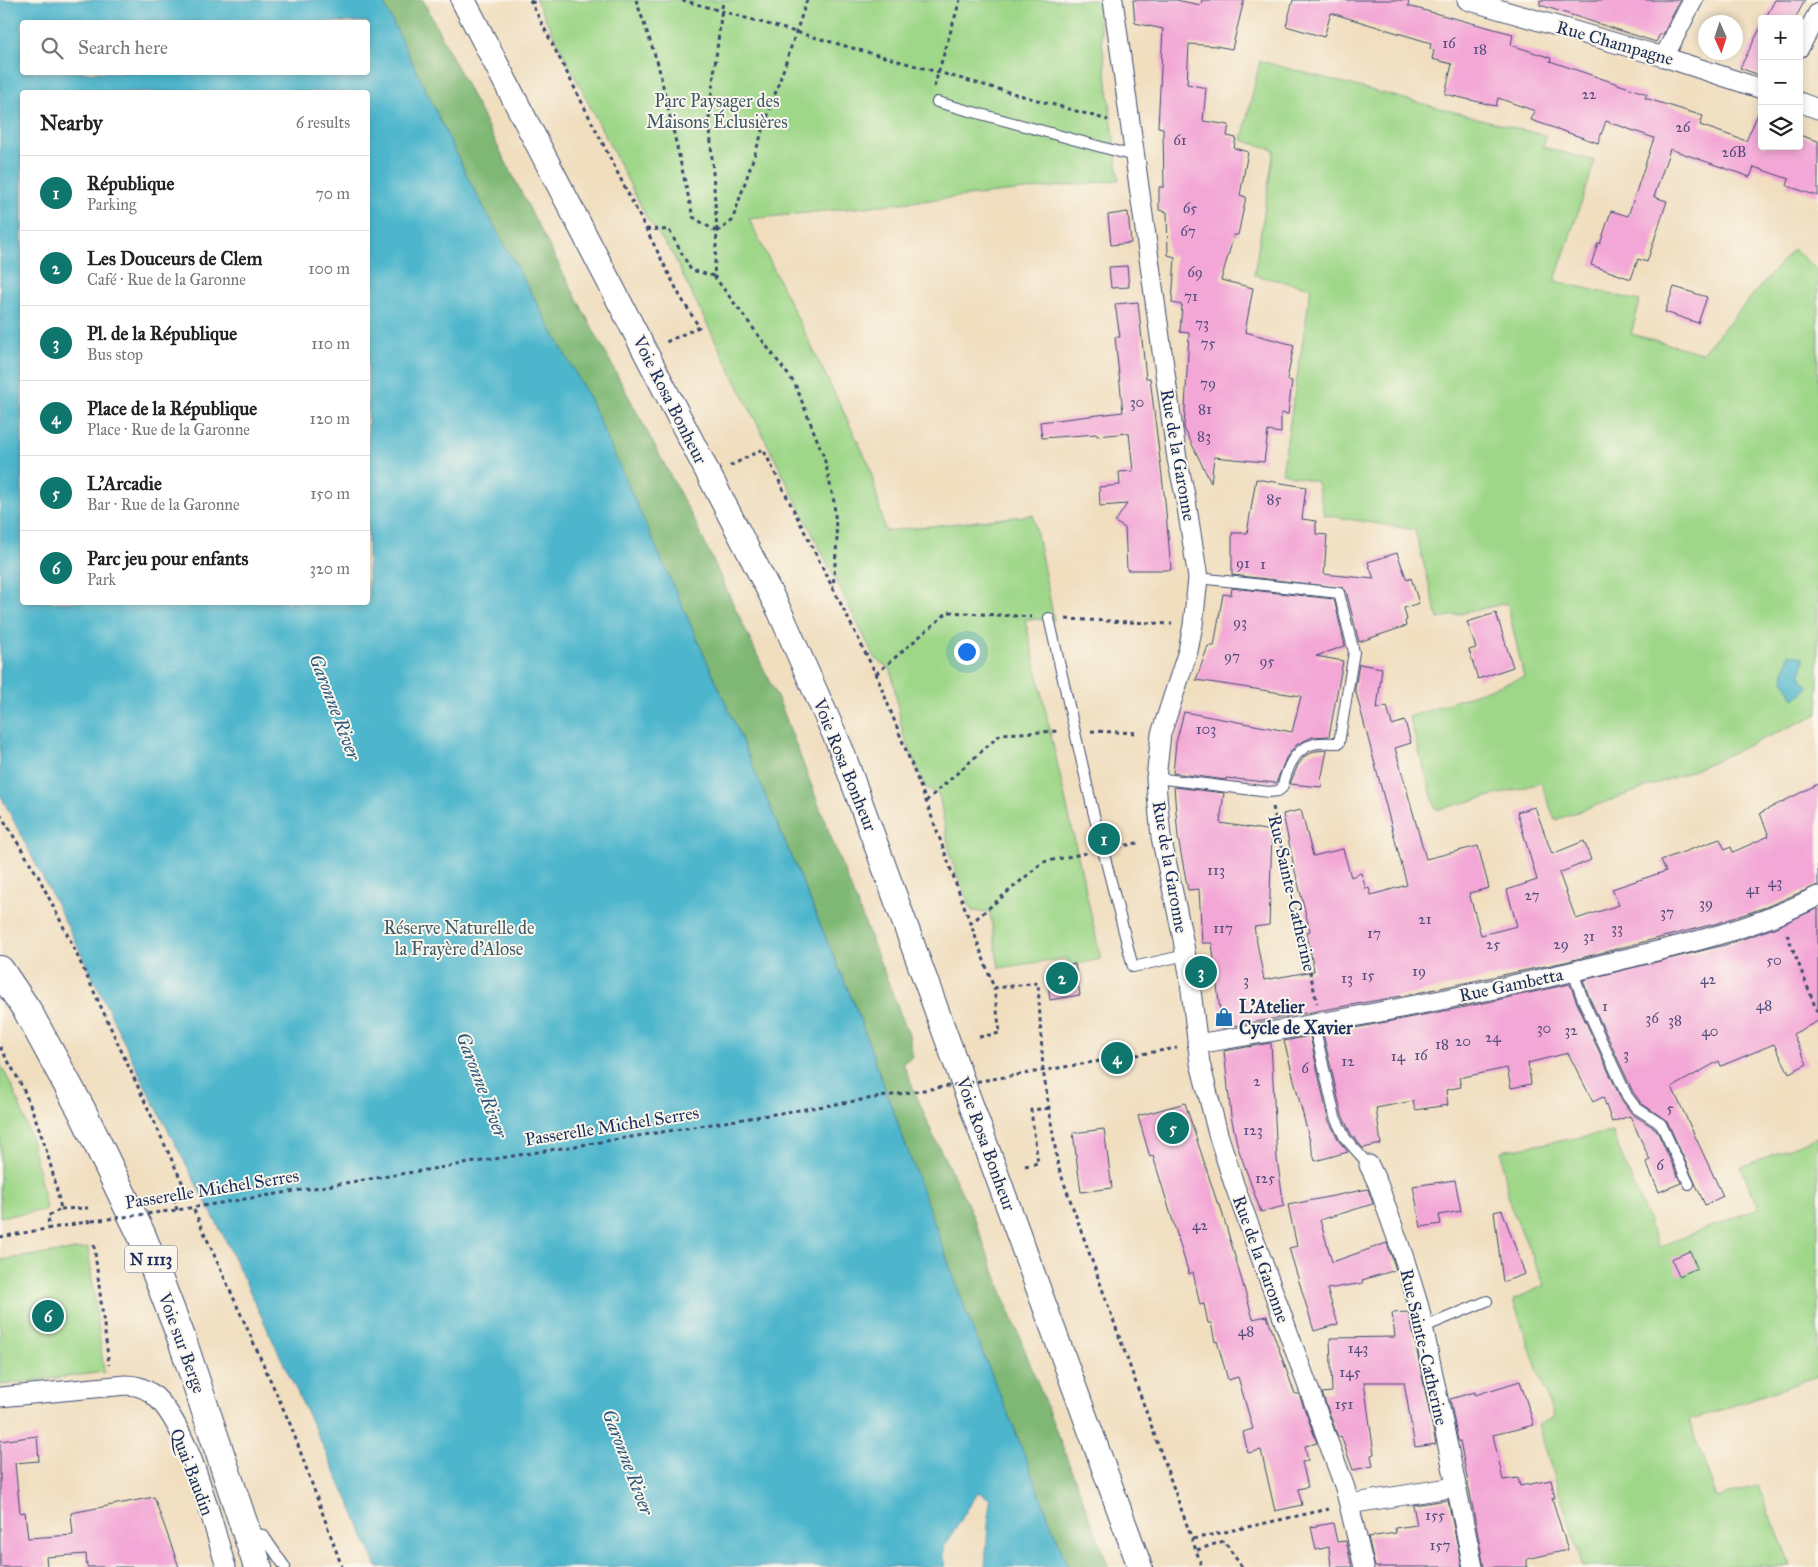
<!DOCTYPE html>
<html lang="en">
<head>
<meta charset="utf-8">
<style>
	body { margin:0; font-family:"IM FELL Great Primer",serif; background:#f6f6f6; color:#222 }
	.controls { position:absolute; right:15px; top:15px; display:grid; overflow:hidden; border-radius:5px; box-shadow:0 2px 8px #0003 }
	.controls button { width:45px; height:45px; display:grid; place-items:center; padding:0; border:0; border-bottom:1px solid #e0e0e0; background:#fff; color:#222; font:25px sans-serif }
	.compass { position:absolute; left:1698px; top:15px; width:45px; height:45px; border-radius:50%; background:#fff; box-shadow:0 2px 8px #0003; rotate:177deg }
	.you { position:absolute; left:966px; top:651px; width:18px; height:18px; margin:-12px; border:4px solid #fff; border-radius:50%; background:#1a73e8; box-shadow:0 0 0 8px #1a73e833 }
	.badge { display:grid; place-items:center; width:32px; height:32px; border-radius:50%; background:#0f766e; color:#fff; font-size:16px; font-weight:700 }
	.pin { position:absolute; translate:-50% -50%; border:2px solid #fff; box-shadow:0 1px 5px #0006 }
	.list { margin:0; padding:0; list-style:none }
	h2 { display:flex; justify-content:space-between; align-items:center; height:65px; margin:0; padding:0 20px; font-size:21px }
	h2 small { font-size:16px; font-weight:400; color:#767676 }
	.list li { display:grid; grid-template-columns:32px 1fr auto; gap:15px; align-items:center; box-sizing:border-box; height:75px; padding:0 20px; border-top:1px solid #e0e0e0 }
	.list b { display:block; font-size:19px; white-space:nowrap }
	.list p { margin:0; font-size:16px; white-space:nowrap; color:#767676 }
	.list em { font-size:16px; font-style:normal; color:#767676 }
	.icon { flex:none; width:28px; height:28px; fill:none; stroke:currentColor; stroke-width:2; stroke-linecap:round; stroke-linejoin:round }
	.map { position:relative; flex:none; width:1818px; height:1567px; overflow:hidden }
	.search { position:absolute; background:#fff; box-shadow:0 2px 8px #0003; left:20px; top:20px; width:350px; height:55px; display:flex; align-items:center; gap:12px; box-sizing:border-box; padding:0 18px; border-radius:5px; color:#767676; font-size:19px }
	.panel { position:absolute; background:#fff; box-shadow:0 2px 8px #0003; left:20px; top:90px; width:350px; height:515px; border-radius:5px }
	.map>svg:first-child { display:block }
	.green { fill:#9fd789; stroke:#5d8374 }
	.forest { fill:#7fb875; stroke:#4d746a }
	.water { fill:#4db6cc; stroke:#347295; fill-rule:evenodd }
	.building { fill:#f3a7d6 }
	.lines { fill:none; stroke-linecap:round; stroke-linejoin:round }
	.service-casing { stroke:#3b496d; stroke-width:12 }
	.minor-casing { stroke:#3b496d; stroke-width:21 }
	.tertiary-casing { stroke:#3b496d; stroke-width:26 }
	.primary-casing { stroke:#3b496d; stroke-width:30 }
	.path { stroke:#3b496d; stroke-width:3; stroke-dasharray:4 4; stroke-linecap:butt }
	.service { stroke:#fff; stroke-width:10 }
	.minor { stroke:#fff; stroke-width:19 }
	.tertiary { stroke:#fff; stroke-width:24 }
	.primary { stroke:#fff; stroke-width:28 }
	.path-bridge { stroke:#3b496d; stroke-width:3; stroke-dasharray:4 4; stroke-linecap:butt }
	.labels { text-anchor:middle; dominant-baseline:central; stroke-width:4; stroke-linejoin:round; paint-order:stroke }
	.number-label { font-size:15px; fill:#514d7c }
	.shield { fill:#fbf7ec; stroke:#5e6b89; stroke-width:1 }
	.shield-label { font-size:16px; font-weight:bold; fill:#1b2f5e }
	.street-label { font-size:18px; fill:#1b2f5e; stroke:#fbf7ec }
	.park-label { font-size:18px; fill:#3c5969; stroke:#fbf7ec }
	.poi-label { font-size:18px; font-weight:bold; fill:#1b2f5e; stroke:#fbf7ec; text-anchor:start }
	.water-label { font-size:19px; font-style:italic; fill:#2a587f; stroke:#fbf7ec }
</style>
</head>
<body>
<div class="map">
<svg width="1818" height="1567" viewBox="0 0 1818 1567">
	<rect width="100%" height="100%" fill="#fbf7ec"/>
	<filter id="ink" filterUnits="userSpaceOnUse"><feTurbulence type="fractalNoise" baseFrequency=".02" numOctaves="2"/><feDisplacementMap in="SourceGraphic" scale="10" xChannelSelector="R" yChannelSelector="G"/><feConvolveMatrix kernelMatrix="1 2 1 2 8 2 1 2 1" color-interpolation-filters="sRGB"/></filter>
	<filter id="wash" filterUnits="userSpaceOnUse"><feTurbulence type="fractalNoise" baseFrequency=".0096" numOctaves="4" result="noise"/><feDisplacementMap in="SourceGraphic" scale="20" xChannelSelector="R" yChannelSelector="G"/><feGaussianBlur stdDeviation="1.12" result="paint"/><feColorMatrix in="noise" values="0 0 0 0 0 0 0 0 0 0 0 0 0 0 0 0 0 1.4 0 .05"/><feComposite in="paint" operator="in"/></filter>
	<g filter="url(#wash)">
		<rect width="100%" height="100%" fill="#f0debf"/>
		<path class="green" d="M536,0H1097L1119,180L749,219L869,464L885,531L1033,515L1054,620L1025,619L1101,959L1068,966L1067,958L999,968L990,913L972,911L951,859L939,795L925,787L903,734L891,670L875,658L687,284L672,253L647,218Z
			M1260,61L1546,136L1543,147L1595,161L1555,281L1640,301L1631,334L1702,353L1793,249L1818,270V714L1692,771L1555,820L1541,783L1436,810L1409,717L1524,677L1507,603L1438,619L1415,530L1324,515L1317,482L1282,473L1311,288L1254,275L1274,150L1242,140Z
			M0,1064C26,1108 37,1160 46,1210L0,1217Z
			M1612,1132L1659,1247L1759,1208L1741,1167L1818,1137V1376L1689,1421L1717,1498L1758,1485L1791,1566L1583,1567L1538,1425L1554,1417L1513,1300L1545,1285L1510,1205L1501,1151Z
			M88,1248L104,1372L0,1385V1260Z"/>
		<path class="forest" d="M382,0H423L540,229L696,524L782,708L837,853L909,1035L913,1056L903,1063L933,1135L970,1209L1109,1567H1068L1014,1428L973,1330L855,1006L731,715L589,398L471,184Z"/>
		<path class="water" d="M0,0H382L471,184L589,398L731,715L855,1006L973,1330L1014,1428L1068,1567H985L990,1499L978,1492L944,1548L945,1567H377L351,1506L223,1235L148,1092L75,941L0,794ZM22,22H368V72H22ZM22,92H368V602H22Z
			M1789,654L1804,657L1801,676L1809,688L1794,699L1783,677Z"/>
		<g id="blocks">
			<path class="building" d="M1133,0H1176L1201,5L1202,0H1244L1232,49L1216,46L1189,44L1187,84L1206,88L1203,121L1229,125L1227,136L1236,138L1234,148L1248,152L1240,195L1246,197L1238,235H1234L1221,280L1253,288L1245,332L1294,345L1287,380L1292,381L1288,414L1281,413V433L1268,431L1264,462L1214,457L1211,483L1184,428L1189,333L1180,332L1182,305L1172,303L1175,257L1168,255L1167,212L1159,210V187H1164L1163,128L1158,127L1163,29L1135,23Z
				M1293,0H1409L1408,6L1513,34L1511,45L1551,58L1550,61L1647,94L1645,98L1703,116L1700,125L1746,141L1762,105V146H1799V135L1818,141V196L1787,186L1789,179L1754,167L1750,177L1670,149L1654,197L1667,201L1647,262L1638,259L1631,279L1591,265L1598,243L1600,244L1611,211L1628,216L1654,138L1606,121L1598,143L1531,120L1535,111L1498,98L1496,106L1445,94L1452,64L1432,59L1434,50L1430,49L1431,43L1331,13L1324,37L1286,26Z
				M1540,0H1680L1663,35L1660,34L1656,42L1540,5Z
				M1775,0H1805L1795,19H1765Z
				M1762,25V76L1740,68Z
				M1128,212L1131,243L1111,245L1108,215Z
				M1127,266L1129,287L1111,288L1109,267Z
				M1674,287L1707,297L1698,323L1665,312Z
				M1138,302L1146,378H1150L1165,501L1171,570H1127L1125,528L1115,522L1127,504L1100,506L1099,487L1120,485L1119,472L1133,471L1129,433L1097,436V434L1042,438L1040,422L1123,412L1115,337H1120L1115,304Z
				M1256,479L1306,487L1302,519L1316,521V534L1327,535L1324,574L1374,579L1368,562L1397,553L1407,580L1411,578L1419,603L1404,608L1407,620L1405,621L1406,626L1359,642L1346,591L1343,588L1232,575V533H1247Z
				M1232,588L1334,599L1345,646L1316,656L1343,661L1329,736L1312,737L1296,745L1286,758L1276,783L1226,778V780L1173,773L1176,743L1184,712L1292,732L1301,696L1196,680L1208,646H1214L1223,594L1231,595Z
				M1496,613L1513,667L1478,679L1469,650L1476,648L1467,622Z
				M1359,664L1382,668L1377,709L1387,706L1392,725L1405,721L1411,743L1395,748L1426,859L1478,846L1489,888L1469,893L1481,935L1517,926L1507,890L1537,880L1517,812L1535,807L1552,854L1584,841L1591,860L1559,873L1576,919L1619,905L1612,889L1666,871L1661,860L1720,839L1725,850L1731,847L1733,852L1769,836L1760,813L1818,784V885L1766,907L1718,923L1565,962L1407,995L1222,1028L1212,943H1202L1199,889L1188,890L1178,838L1174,787L1224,793L1220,823L1272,831L1269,925L1254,927L1264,980L1314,971L1307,932L1310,931L1294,867L1283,814L1301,810L1313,856L1343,849L1351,877L1361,873L1366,889L1369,888L1371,895L1407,885L1355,689Z
				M1327,750L1322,776L1321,775L1322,787L1290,784L1298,765L1305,756L1316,751Z
				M1818,908V1021L1793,1034L1807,1064L1789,1073L1774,1044L1721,1066L1719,1061L1672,1087L1723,1196L1705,1205L1667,1121L1641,1103L1633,1092L1589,997L1583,980L1725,945L1774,928Z
				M1075,964L1080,995L1050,1000L1046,969Z
				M1570,984L1577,1003L1621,1099L1632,1114L1656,1129L1681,1183L1659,1192L1646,1162L1650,1160L1630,1116L1612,1122L1603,1097L1593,1102L1568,1053L1528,1063L1531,1084L1511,1088L1507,1068L1459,1078L1461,1087L1446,1090L1448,1105L1415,1110L1413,1101L1376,1108L1381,1144L1363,1148L1351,1134L1342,1115L1323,1034L1465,1007Z
				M1310,1036L1328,1119L1339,1141L1348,1152L1315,1161L1284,1041Z
				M1271,1043L1277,1159L1284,1206L1261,1212L1238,1148L1231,1116L1224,1051Z
				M1185,1103L1218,1205H1220L1253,1319L1267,1316L1295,1394H1299L1317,1443L1305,1446L1308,1461L1302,1462L1308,1487L1298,1489L1302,1505L1275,1511L1261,1450L1248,1453L1243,1432L1253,1429L1238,1377L1228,1380L1217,1341L1215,1342L1211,1323H1208L1204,1304L1200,1305L1193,1272L1189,1274L1153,1156L1150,1157L1138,1116Z
				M1104,1129L1112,1188L1081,1192L1073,1133Z
				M1455,1180L1461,1211L1439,1215L1441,1224L1421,1227L1413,1186Z
				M1368,1189L1373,1204L1320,1220L1332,1262L1387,1243L1396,1270L1362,1280L1363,1283L1327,1289L1338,1324L1314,1331L1289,1248L1297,1246L1288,1205Z
				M1502,1210L1525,1274L1503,1282L1494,1212Z
				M1690,1251L1697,1268L1679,1276L1671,1259Z
				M1409,1312L1436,1444L1415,1447L1404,1382H1364L1374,1454L1371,1455L1373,1466L1353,1470L1341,1436L1338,1437L1322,1393L1332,1392L1330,1338L1395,1337L1392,1313Z
				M1520,1381L1534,1425L1493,1435L1503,1480L1518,1478L1520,1486L1551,1480L1555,1498H1552L1568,1550L1527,1559V1567H1484L1460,1441H1458L1450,1399L1475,1392V1395Z
				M37,1436L39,1461L15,1463L20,1513L25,1512L28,1538L73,1535L71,1513L154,1497L179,1567H87L86,1554L46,1557L47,1567H0V1441Z
				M1448,1500L1462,1567H1375L1368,1537L1396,1533L1395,1528L1417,1525L1413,1505Z
				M1333,1523L1337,1542L1346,1541L1352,1567H1331L1329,1547L1316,1550L1311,1527Z"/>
		</g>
	</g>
	<g filter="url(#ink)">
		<use href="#blocks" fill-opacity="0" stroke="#3b496d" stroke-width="1"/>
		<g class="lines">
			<g class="service-casing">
				<path id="service" d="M937,102L1134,156
					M1049,618L1093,811L1133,967L1186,955
					M1156,778L1269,792L1278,791L1282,788C1287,770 1293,749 1314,744C1322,742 1331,743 1339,743L1354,652L1339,593L1198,578
					M1573,972L1583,1000L1627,1096L1636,1108L1661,1124L1689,1184
					M1314,1025L1335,1117L1345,1138L1369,1165
					M1422,1328L1487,1301
					M250,1533L263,1535L285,1567"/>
			</g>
			<g class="minor-casing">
				<path id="minor" d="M1113,0L1177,459L1185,495L1198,578L1193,625L1188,651L1161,734L1156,778L1157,795L1161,837L1182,934L1189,974L1200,1063L1218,1134L1234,1184L1345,1488L1364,1567
					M1467,0L1664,57L1762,89
					M1799,48L1818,13
					M1664,57L1693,0
					M1799,102L1818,109
					M1197,1044C1339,1021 1481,995 1620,960C1690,943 1754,929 1818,896
					M1369,1165L1378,1184L1405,1261L1419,1307L1473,1567
					M0,1397L126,1385C135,1385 143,1387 151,1393C188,1420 212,1522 226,1567
					M1349,1504L1455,1487"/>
			</g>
			<g class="tertiary-casing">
				<path id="tertiary" d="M463,0L780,612L841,749L1140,1567"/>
			</g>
			<g class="primary-casing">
				<path id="primary" d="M0,970L27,1010L82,1111L142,1236L181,1337L258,1567"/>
			</g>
			<path class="path" d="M530,0L680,296L699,327L666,342
				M636,0L658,64L693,217L717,232
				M682,0L1108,120
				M807,0L732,221L717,232L714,276L795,384L824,457L834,502L837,541L833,587
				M531,3L539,0
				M934,87L960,0
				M646,229L669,230L691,270L714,276
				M717,231L709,114L723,0
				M730,466L763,449L876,674L926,801L994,988L1038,983L1043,1070L1058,1166L1202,1567
				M1066,619L1172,624
				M876,674L948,612L1032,617
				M1091,731L1139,733
				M926,801L1001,734L1059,731
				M1273,807L1317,1003
				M0,814L38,876L71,942L188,1195
				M1118,847L1141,842
				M970,924L1043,862L1087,853
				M1787,934L1818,1014
				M979,1037L1000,1033L994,988
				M0,1047C9,1063 20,1080 27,1098C43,1134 53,1171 61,1209L48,1216L49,1229
				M1017,1075L1177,1048
				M1025,1166L1038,1163L1031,1110L1050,1108
				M61,1209L88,1208
				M177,1210L174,1199L176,1194L184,1193L187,1195
				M194,1210L291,1426L342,1567
				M0,1237L92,1221
				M94,1245L109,1365
				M1193,1539L1329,1509
				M1197,1550L1224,1541L1242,1567"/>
			<use href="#service" class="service"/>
			<use href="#minor" class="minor"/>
			<use href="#tertiary" class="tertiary"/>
			<use href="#primary" class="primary"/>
			<path class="path-bridge" d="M92,1221L177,1210L1017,1075"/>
		</g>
	</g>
	<defs>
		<g id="shop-bare" transform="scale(1.5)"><path d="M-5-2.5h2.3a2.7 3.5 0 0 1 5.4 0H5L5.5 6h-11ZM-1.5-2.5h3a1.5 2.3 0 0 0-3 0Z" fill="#1f6fb2" stroke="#fbf7ec" stroke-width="2.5" paint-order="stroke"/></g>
	</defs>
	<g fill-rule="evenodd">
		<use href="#shop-bare" x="1224" y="1017"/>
	</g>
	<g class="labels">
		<g class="number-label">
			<text x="1449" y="43">16</text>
			<text x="1480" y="49">18</text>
			<text x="1589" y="94">22</text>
			<text x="1683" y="127">26</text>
			<text x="1180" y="140">61</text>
			<text x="1734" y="152">26B</text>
			<text x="1190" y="208">65</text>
			<text x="1188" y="231">67</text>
			<text x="1195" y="272">69</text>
			<text x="1191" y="296">71</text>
			<text x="1202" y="323">73</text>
			<text x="1208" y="343">75</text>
			<text x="1208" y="383">79</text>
			<text x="1137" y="402">30</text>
			<text x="1205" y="409">81</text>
			<text x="1204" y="436">83</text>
			<text x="1274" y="499">85</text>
			<text x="1243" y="563">91</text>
			<text x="1263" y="564">1</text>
			<text x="1240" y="622">93</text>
			<text x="1232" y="656">97</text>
			<text x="1267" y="661">95</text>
			<text x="1206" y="729">103</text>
			<text x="1216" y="870">113</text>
			<text x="1775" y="882">43</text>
			<text x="1753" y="889">41</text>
			<text x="1532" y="895">27</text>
			<text x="1706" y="903">39</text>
			<text x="1667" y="912">37</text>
			<text x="1425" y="919">21</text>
			<text x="1223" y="928">117</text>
			<text x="1617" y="928">33</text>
			<text x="1374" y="933">17</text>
			<text x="1589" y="936">31</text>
			<text x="1493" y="944">25</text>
			<text x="1561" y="944">29</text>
			<text x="1774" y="960">50</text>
			<text x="1419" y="971">19</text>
			<text x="1368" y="975">15</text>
			<text x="1347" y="978">13</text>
			<text x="1708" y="979">42</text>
			<text x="1246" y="980">3</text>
			<text x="1764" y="1005">48</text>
			<text x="1605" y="1006">1</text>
			<text x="1652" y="1018">36</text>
			<text x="1675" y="1020">38</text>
			<text x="1544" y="1028">30</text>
			<text x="1571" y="1030">32</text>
			<text x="1710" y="1031">40</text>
			<text x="1493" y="1037">24</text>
			<text x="1463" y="1041">20</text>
			<text x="1442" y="1044">18</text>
			<text x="1626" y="1054">3</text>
			<text x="1421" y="1055">16</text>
			<text x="1398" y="1056">14</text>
			<text x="1348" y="1061">12</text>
			<text x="1305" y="1068">6</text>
			<text x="1257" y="1081">2</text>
			<text x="1670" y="1108">5</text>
			<text x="1253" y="1130">123</text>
			<text x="1660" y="1165">6</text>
			<text x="1265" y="1178">125</text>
			<text x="1200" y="1225">42</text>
			<text x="1246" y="1331">48</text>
			<text x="1358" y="1348">143</text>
			<text x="1350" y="1372">145</text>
			<text x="1344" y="1404">151</text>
			<text x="1435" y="1515">155</text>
			<text x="1440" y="1545">157</text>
		</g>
		<rect class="shield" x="125" y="1245.5" width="52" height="27" rx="4"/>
		<g class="shield-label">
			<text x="151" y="1259">N 1113</text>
		</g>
		<g class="street-label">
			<text transform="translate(1615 43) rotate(16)">Rue Champagne</text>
			<text transform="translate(670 400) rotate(63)">Voie Rosa Bonheur</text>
			<text transform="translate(1178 455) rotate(80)">Rue de la Garonne</text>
			<text transform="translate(845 765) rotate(68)">Voie Rosa Bonheur</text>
			<text transform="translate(1170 867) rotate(80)">Rue de la Garonne</text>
			<text transform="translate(1292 893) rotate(77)">Rue Sainte-Catherine</text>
			<text transform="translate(1511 985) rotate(-12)">Rue Gambetta</text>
			<text transform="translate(612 1126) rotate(-9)">Passerelle Michel Serres</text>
			<text transform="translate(986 1144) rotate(70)">Voie Rosa Bonheur</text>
			<text transform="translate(212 1189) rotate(-9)">Passerelle Michel Serres</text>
			<text transform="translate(1261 1259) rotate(70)">Rue de la Garonne</text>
			<text transform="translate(182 1343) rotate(70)">Voie sur Berge</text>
			<text transform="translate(1424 1347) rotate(77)">Rue Sainte-Catherine</text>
			<text transform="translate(192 1472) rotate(69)">Quai Baudin</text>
		</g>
		<g class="park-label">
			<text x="717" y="101">Parc Paysager des<tspan x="717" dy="21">Maisons Éclusières</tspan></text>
			<text x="459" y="928">Réserve Naturelle de<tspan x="459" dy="21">la Frayère d'Alose</tspan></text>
		</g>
		<g class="poi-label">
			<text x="1239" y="1007">L'Atelier<tspan x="1239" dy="21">Cycle de Xavier</tspan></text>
		</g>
		<g class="water-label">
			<text transform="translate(335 707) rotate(69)">Garonne River</text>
			<text transform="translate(482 1085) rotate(69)">Garonne River</text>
			<text transform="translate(628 1462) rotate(69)">Garonne River</text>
		</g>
	</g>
</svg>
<div class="controls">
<button>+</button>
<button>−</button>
<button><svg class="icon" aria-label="layers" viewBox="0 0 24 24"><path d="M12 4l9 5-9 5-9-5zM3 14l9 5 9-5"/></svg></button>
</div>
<svg class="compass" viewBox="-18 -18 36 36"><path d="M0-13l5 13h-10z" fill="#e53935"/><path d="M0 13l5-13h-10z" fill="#767676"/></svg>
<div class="you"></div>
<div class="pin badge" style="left:1104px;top:839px">1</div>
<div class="pin badge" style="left:1062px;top:978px">2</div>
<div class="pin badge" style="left:1201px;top:972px">3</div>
<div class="pin badge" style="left:1117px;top:1058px">4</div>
<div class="pin badge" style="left:1173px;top:1128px">5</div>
<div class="pin badge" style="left:48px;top:1316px">6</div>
<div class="search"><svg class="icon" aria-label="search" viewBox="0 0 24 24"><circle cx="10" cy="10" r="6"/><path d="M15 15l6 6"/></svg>Search here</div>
<section class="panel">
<h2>Nearby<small>6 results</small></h2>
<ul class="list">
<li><span class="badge">1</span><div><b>République</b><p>Parking</p></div><em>70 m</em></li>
<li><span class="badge">2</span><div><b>Les Douceurs de Clem</b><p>Café · Rue de la Garonne</p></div><em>100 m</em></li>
<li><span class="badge">3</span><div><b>Pl. de la République</b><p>Bus stop</p></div><em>110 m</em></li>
<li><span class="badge">4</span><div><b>Place de la République</b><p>Place · Rue de la Garonne</p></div><em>120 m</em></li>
<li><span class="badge">5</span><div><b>L'Arcadie</b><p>Bar · Rue de la Garonne</p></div><em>150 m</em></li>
<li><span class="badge">6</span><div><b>Parc jeu pour enfants</b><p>Park</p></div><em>320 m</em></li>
</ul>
</section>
</div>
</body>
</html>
